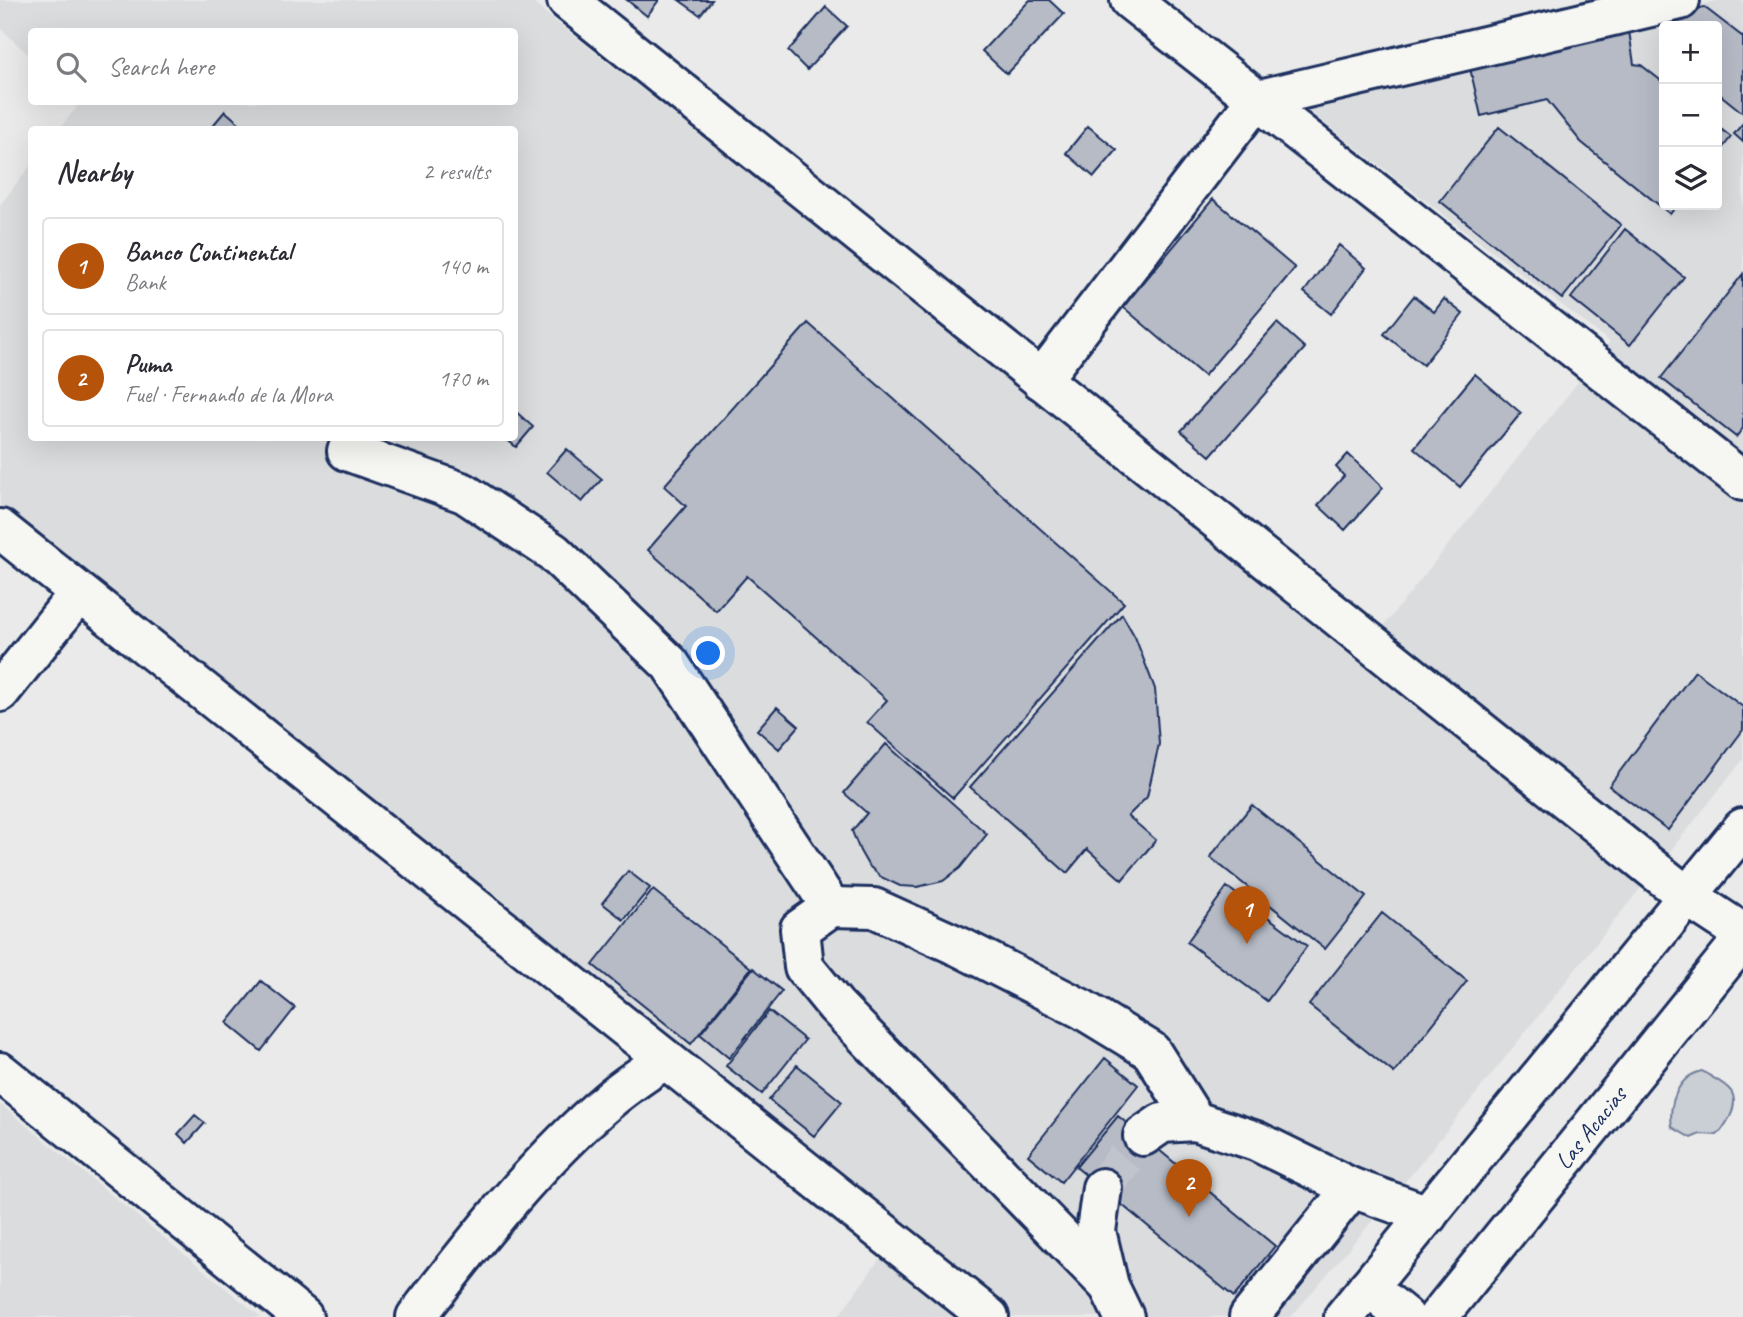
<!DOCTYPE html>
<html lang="en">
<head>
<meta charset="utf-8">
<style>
	body { margin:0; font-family:Caveat,sans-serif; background:#f2f2f3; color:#2b2b33 }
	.controls { position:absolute; right:21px; top:21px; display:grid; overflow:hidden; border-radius:7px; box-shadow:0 7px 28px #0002 }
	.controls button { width:63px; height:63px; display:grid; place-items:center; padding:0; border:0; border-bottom:2px solid #e1e1e2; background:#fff; color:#2b2b33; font:35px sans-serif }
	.you { position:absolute; left:709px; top:654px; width:24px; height:24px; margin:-18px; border:5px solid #fff; border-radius:50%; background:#1a73e8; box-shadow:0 0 0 10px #1a73e833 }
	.badge { display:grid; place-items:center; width:46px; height:46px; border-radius:50%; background:#b45309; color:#fff; font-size:23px; font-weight:700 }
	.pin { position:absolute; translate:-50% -58px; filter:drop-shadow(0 2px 4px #0008) }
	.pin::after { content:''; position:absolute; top:37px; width:24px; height:21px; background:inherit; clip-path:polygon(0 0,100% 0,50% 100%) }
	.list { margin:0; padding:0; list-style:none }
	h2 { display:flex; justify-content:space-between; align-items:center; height:91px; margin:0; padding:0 28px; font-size:30px }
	h2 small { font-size:23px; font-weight:400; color:#7c7c81 }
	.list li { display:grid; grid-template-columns:46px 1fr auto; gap:21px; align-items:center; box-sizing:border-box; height:98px; margin:0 14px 14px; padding:0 14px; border:2px solid #e1e1e2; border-radius:7px }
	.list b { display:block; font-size:26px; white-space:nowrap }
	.list p { margin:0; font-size:23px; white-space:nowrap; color:#7c7c81 }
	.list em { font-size:23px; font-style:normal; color:#7c7c81 }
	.icon { flex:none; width:38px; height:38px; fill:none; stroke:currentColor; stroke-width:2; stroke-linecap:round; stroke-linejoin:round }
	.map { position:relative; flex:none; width:1743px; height:1317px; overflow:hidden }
	.search { position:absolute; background:#fff; box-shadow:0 7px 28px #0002; left:28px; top:28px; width:490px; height:77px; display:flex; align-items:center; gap:18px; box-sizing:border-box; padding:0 24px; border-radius:7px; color:#7c7c81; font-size:26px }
	.panel { position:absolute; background:#fff; box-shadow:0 7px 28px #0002; left:28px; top:126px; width:490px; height:315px; border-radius:7px }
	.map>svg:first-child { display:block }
	.built { fill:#dadcde; fill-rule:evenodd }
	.green { fill:#caced5; stroke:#727e9a; stroke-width:2 }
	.building { fill:#b6bbc6; stroke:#1b2f5e; stroke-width:2 }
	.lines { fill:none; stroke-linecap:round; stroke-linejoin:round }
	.minor-tunnel { stroke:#c0c5cd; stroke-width:38; stroke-dasharray:38 19; stroke-linecap:butt }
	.minor-casing { stroke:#1b2f5e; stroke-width:44 }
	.highway-casing { stroke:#1b2f5e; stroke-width:44 }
	.minor { stroke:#f6f6f2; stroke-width:38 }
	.highway { stroke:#f6f6f2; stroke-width:38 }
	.labels { text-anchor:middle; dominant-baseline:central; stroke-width:5; stroke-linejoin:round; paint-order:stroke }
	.street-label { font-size:24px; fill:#1b2f5e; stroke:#f6f6f2 }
</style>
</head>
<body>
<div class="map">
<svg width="1743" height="1317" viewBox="0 0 1743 1317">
	<rect width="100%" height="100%" fill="#e9eae9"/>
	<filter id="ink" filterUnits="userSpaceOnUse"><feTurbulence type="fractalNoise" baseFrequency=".0143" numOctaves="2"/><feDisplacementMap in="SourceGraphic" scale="14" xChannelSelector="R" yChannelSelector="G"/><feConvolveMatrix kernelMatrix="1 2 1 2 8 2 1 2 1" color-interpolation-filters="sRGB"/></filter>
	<g filter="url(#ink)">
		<path class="built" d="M0,0H529L1359,657L1610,342L1302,106L1720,0H1743V760L1415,1170L1291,1317H838L889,1246L0,512V205L31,165L32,438H514V130L59,129L81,102H514V32H32L31,57L0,28ZM1664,26H1717V205H1664Z
			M0,1104L261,1317H0Z"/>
		<path class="green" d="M1702,1071C1722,1084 1743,1088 1730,1117C1726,1123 1723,1130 1717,1135L1700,1134L1691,1138L1672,1127C1668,1104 1678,1076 1702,1071Z"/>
		<path class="building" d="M627,0H659L647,16Z
			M679,0H712L700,15Z
			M1030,0H1049L1064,14L1007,74L982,51Z
			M826,7L847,26L807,70L788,51Z
			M1704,7L1743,37V113L1717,92V26H1670L1678,15Z
			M1629,31L1634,64L1641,65L1664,83V205H1677L1670,214L1581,142L1547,100L1481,116L1470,68Z
			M225,111L246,129V130H209Z
			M1743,123V142L1734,134Z
			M1088,126L1117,150L1094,177L1066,153Z
			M1717,126L1731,137L1717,155Z
			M1499,127L1621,225L1562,299L1440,201Z
			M1213,199L1295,268L1204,376L1123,307Z
			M1625,229L1684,277L1630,345L1571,298Z
			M1339,245L1366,268L1331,314L1304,292Z
			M1743,274V428L1736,437L1661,378Z
			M1414,296L1434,312L1444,299L1463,314L1423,365L1384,334Z
			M808,323L1124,603L953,798L867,722L887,700L747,576L716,611L648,550L686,506L664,486Z
			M1277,323L1305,348L1210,456L1181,431Z
			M1475,374L1521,413L1460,487L1414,448Z
			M514,410L533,427L516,447L505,438H514Z
			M567,449L602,479L582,502L547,472Z
			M1348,454L1383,488L1345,530L1318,505L1344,476L1336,467Z
			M1122,614L1135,637L1155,689L1159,744L1147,797L1128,816L1156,840L1122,880L1087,849L1067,873L970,787Z
			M1695,671L1743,707V730L1668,830L1609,786Z
			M777,707L799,726L779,749L757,730Z
			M886,744L987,834L960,868L943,881L917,887L900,886L881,877L868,865L860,851L852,831L867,813L844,793Z
			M1252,805L1366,897L1325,949L1210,857Z
			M628,871L650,888L624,920L602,903Z
			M1227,887L1307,946L1267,1001L1187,942Z
			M653,890L751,968L691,1044L593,965Z
			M1382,913L1467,981L1394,1073L1309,1005Z
			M753,968L782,991L729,1058L700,1034Z
			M261,981L295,1008L261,1051L227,1023Z
			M769,1011L805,1040L762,1094L726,1066Z
			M1105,1058L1138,1085L1061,1182L1028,1155Z
			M797,1065L842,1102L814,1136L769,1100Z
			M195,1115L205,1123L187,1143L178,1134Z
			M1118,1116L1275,1246L1234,1297L1076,1167Z"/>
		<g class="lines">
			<path class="minor-tunnel" d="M1102,1188L1143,1136"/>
			<g class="minor-casing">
				<g id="minor">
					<path d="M567,0L1688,897L1743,933"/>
					<path d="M1130,0L1743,481"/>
					<path d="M1041,380L1256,100L1680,0"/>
					<path d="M347,451L464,493L553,552L670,664L831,907"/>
					<path d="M0,529L989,1317"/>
					<path d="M0,692L79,593"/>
					<path d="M0,1072L303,1317"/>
					<path d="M1143,1136L1162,1123L1195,1121L1256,1141L1352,1188L1428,1215"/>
					<path d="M1102,1188L1096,1231L1109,1286L1124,1317"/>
					<path d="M1109,1286L836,1006L804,967L800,929L831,907L874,908L960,947L1082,1009L1151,1051L1195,1121"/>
					<path d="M1368,1287L1405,1317"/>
					<path d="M416,1317C475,1241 535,1163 609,1100C626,1085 646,1073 665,1059"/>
					<path d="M1249,1317L1352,1188"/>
					<path id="s1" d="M1438,1317L1743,939"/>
				</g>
			</g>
			<g class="highway-casing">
				<path id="highway" d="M1344,1317L1743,828"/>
			</g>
			<use href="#minor" class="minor"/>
			<use href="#highway" class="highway"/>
		</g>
	</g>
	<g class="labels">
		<g class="street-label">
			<text stroke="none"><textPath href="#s1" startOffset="243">Las Acacias</textPath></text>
		</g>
	</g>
</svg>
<div class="controls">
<button>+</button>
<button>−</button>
<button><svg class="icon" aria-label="layers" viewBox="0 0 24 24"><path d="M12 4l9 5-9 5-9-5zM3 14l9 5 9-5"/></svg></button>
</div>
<div class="you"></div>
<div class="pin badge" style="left:1247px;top:944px">1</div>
<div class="pin badge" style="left:1189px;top:1217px">2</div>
<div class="search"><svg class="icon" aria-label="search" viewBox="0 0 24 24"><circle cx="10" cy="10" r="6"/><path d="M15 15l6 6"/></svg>Search here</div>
<section class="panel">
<h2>Nearby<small>2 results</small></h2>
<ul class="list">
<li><span class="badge">1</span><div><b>Banco Continental</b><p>Bank</p></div><em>140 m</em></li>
<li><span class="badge">2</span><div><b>Puma</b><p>Fuel · Fernando de la Mora</p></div><em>170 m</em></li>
</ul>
</section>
</div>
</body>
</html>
